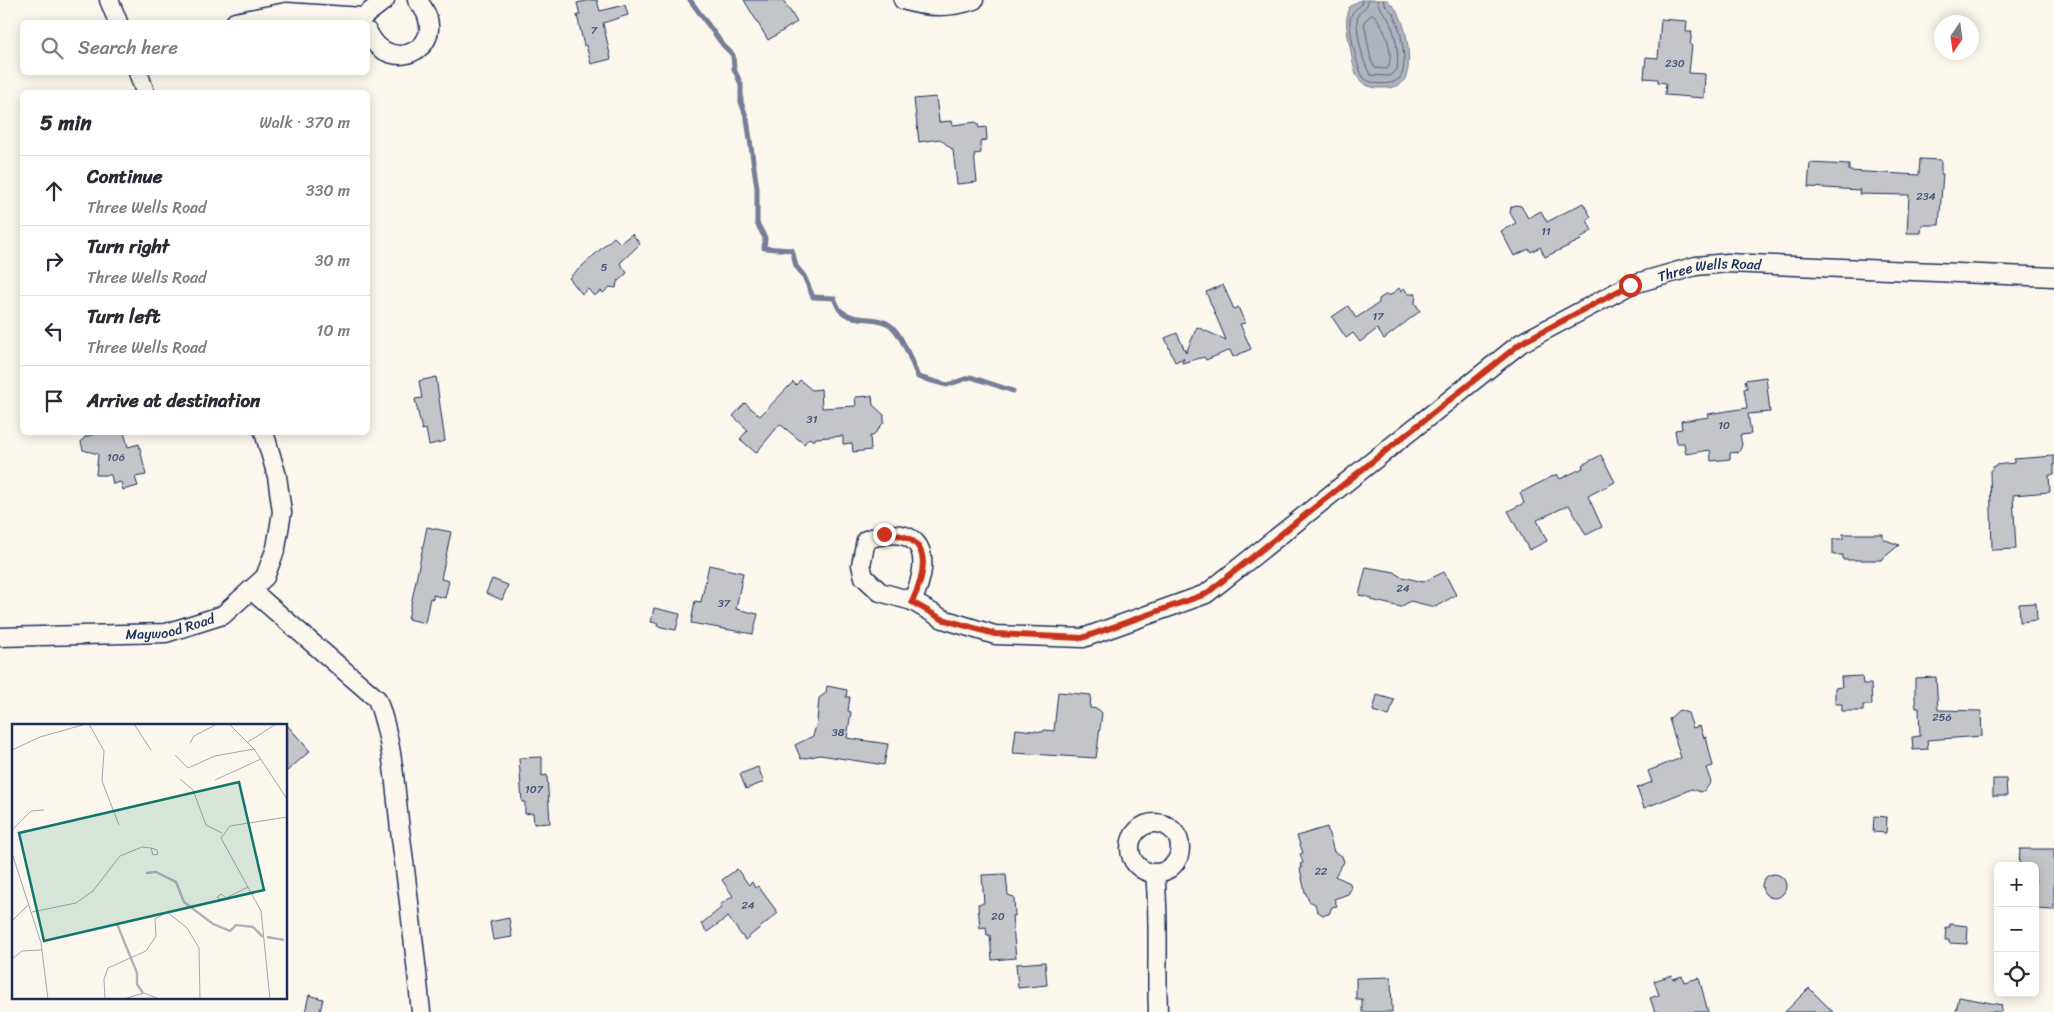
<!DOCTYPE html>
<html lang="en">
<head>
<meta charset="utf-8">
<style>
	body { margin:0; font-family:Sriracha,sans-serif; background:#f7f7f7; color:#2b2b33 }
	.controls { position:absolute; right:15px; bottom:15px; display:grid; overflow:hidden; border-radius:8px; box-shadow:0 2px 12px #0003 }
	.controls button { width:45px; height:45px; display:grid; place-items:center; padding:0; border:0; border-bottom:1px solid #e1e1e2; background:#fff; color:#2b2b33; font:25px sans-serif }
	.compass { position:absolute; left:1934px; top:15px; width:45px; height:45px; border-radius:50%; background:#fff; box-shadow:0 2px 12px #0003; rotate:193deg }
	.stop { position:absolute; width:15px; height:15px; margin:-11px; border:4px solid #c8321e; border-radius:50%; background:#fff }
	.stop.end { background:#c8321e; border-color:#fff; box-shadow:0 1px 5px #0008 }
	.list { margin:0; padding:0; list-style:none }
	h2 { display:flex; justify-content:space-between; align-items:center; height:65px; margin:0; padding:0 20px; font-size:21px }
	h2 small { font-size:16px; font-weight:400; color:#7c7c81 }
	.list li { display:grid; grid-template-columns:32px 1fr auto; gap:15px; align-items:center; box-sizing:border-box; height:70px; padding:0 20px; border-top:1px solid #e1e1e2 }
	.list b { display:block; font-size:19px; white-space:nowrap }
	.list p { margin:0; font-size:16px; white-space:nowrap; color:#7c7c81 }
	.list em { font-size:16px; font-style:normal; color:#7c7c81 }
	.icon { flex:none; width:28px; height:28px; fill:none; stroke:currentColor; stroke-width:2; stroke-linecap:round; stroke-linejoin:round }
	.map { position:relative; flex:none; width:2054px; height:1012px; overflow:hidden }
	.search { position:absolute; background:#fff; box-shadow:0 2px 12px #0003; left:20px; top:20px; width:350px; height:55px; display:flex; align-items:center; gap:12px; box-sizing:border-box; padding:0 18px; border-radius:8px; color:#7c7c81; font-size:19px }
	.panel { position:absolute; background:#fff; box-shadow:0 2px 12px #0003; left:20px; top:90px; width:350px; height:345px; border-radius:8px }
	.map>svg:first-child { display:block }
	.water { fill:#afb3bb; stroke:#747e96 }
	.lines { fill:none; stroke-linecap:round; stroke-linejoin:round }
	.shore { stroke:#566483; stroke-width:1 }
	.stream { stroke:#747e96; stroke-width:5 }
	.building { fill:#c3c5c9; stroke:#1b2f5e }
	.minor-casing { stroke:#1b2f5e; stroke-width:21 }
	.minor { stroke:#fbf7ec; stroke-width:18 }
	.route { stroke:#c8321e; stroke-width:6 }
	.labels { text-anchor:middle; dominant-baseline:central; stroke-width:5; stroke-linejoin:round; paint-order:stroke }
	.number-label { font-size:11px; fill:#455479 }
	.street-label { font-size:14px; fill:#1b2f5e; stroke:#fbf7ec }
	.inset-river { fill:none; stroke:#afb3bb; stroke-width:2.5 }
	.inset-road { fill:none; stroke:#a1a7b3; stroke-width:1 }
	.view { fill:#0f766e; fill-opacity:0.15; stroke:#0f766e; stroke-width:2.5 }
	.inset-edge { fill:none; stroke:#1b2f5e; stroke-width:2.5 }
</style>
</head>
<body>
<div class="map">
<svg width="2054" height="1012" viewBox="0 0 2054 1012">
	<rect width="100%" height="100%" fill="#fbf7ec"/>
	<filter id="ink" filterUnits="userSpaceOnUse"><feTurbulence type="fractalNoise" baseFrequency=".02" numOctaves="2"/><feDisplacementMap in="SourceGraphic" scale="10" xChannelSelector="R" yChannelSelector="G"/><feConvolveMatrix kernelMatrix="1 2 1 2 8 2 1 2 1" color-interpolation-filters="sRGB"/></filter>
	<g filter="url(#ink)">
		<path class="water" d="M1360,0H1387C1390,3 1395,7 1397,11C1407,25 1414,68 1403,82C1399,86 1391,88 1385,88C1358,89 1355,76 1351,52C1348,36 1344,23 1349,7Z"/>
		<g class="lines">
			<path class="shore" d="M1362,0L1361,5C1355,10 1351,12 1350,20C1349,30 1357,68 1363,77C1369,85 1391,86 1399,79C1404,74 1404,63 1404,57C1403,44 1400,27 1394,15C1391,9 1384,7 1383,0
				M1368,0C1368,9 1361,9 1358,16C1354,25 1364,69 1371,75L1389,76L1397,70C1399,54 1396,34 1389,20C1385,12 1378,9 1377,0
				M1373,14C1384,23 1396,57 1387,69L1375,68L1371,60L1364,22Z"/>
			<path class="stream" d="M690,0L723,45L733,55L734,69L741,84V102L747,119L757,188V223L765,238L764,248L792,250L796,266L804,276L813,297L834,298C836,302 838,309 841,311C855,323 876,315 890,325C902,334 912,363 918,377L947,385L971,377L1013,391"/>
		</g>
		<path class="building" d="M591,0H597L600,11L625,5L628,15L603,23L611,59L591,64L586,45L584,46L577,15H580L577,3Z
			M744,0H783L797,22L768,40Z
			M1661,19L1687,21L1686,32H1692L1690,45H1692L1689,73L1705,74L1704,98L1665,95L1666,83L1658,82V79L1644,78L1646,57L1658,58Z
			M936,97L939,122L952,121L953,125L976,122L978,124L979,128L986,127L987,140L980,141L981,153L974,154L977,182L957,184L953,150L940,139L919,142L914,99Z
			M1920,159L1941,160V174H1943L1939,225H1922L1921,233H1907L1909,195L1859,194L1860,190L1808,187L1810,163L1849,165V171L1919,175Z
			M1583,203L1591,217L1587,220L1592,231L1580,238L1581,240L1545,257L1540,247L1531,252L1529,249L1514,256L1501,231L1516,223L1510,213L1511,207L1516,205L1521,206L1528,218L1541,211L1547,222Z
			M632,234L640,244L620,263L627,273L617,282L616,288L610,287L603,293L601,291L594,296L588,289L582,294L569,278L614,237L620,243Z
			M1223,285L1234,309L1238,307L1245,323L1240,324L1251,349L1233,357L1230,350L1206,360L1204,357L1182,363L1184,358L1175,362L1165,338L1177,333L1186,353L1197,327L1226,340L1206,292Z
			M1399,288L1401,291L1404,288L1408,294H1416L1415,303L1420,311L1384,339L1377,329L1360,342L1353,333L1346,338L1332,317L1348,306L1356,318L1379,303V299L1385,295H1391Z
			M436,377L445,441L429,445L426,429L422,430L415,399L422,398L419,381Z
			M1766,377L1770,412L1748,414L1751,434L1740,435L1742,445L1739,452L1730,453V459L1711,461L1710,450L1686,454L1684,443H1677L1675,430L1682,429L1681,421L1709,417L1708,414L1747,408L1744,389L1747,388L1745,380Z
			M800,380L812,390L821,389L822,408L856,406L855,397L872,396L873,405L884,415V422L873,436H870L871,450L853,452L852,443L843,444V436L816,438L814,441L809,438L804,444L780,424L756,453L740,439L748,430L733,416L745,403L760,416L793,382L796,385Z
			M103,432H124L128,447L139,444L146,475L135,477L138,486L123,490L121,482L113,484L111,475H96L98,454L83,450L81,442L85,437Z
			M1601,455L1615,482L1588,496L1602,527L1586,535L1569,505L1537,520L1547,541L1529,550L1508,511L1524,503L1520,493L1557,474L1560,479L1583,468L1582,465Z
			M2054,456V475H2049L2050,492L2013,495L2016,549L1992,550L1990,471L1995,465L2014,463V459Z
			M427,527L451,532L441,579L449,581L445,598L433,595V599L430,598L425,623L408,619Z
			M1843,534H1883V539L1899,545L1881,560H1843V555H1833V539H1843Z
			M709,565L743,573L736,609L758,614L753,634L691,623L695,601L701,602Z
			M1366,567L1395,572L1399,576L1423,582L1444,572L1456,595L1435,607L1410,601L1401,607L1371,600L1372,598L1359,595Z
			M492,579L508,585L502,600L486,593Z
			M2036,603L2037,620L2020,622L2019,604Z
			M654,608L680,614L676,630L657,626L658,623L651,622Z
			M1862,676L1863,684H1871L1872,705H1863V711H1842V704H1835V688L1842,687L1841,677Z
			M1936,677L1938,710L1981,711L1982,736L1927,740L1928,749L1913,750L1912,737L1920,736L1919,708H1916L1915,699V678Z
			M827,686L847,690L846,697H850L848,711L851,712L847,738L888,744L884,765L820,755L801,759L795,745L813,736L817,722L819,698L826,693Z
			M1058,692L1091,695L1090,708L1098,709L1102,713L1096,758L1013,753L1016,729L1043,732L1044,730L1054,731Z
			M1377,695L1394,700L1389,716L1373,711Z
			M1679,710L1688,713L1693,728L1700,726L1704,738L1706,737L1713,766L1706,768L1711,782L1705,790L1701,792L1692,789L1644,808L1637,788L1652,782L1648,771L1681,758L1669,719Z
			M286,724L310,751L286,772Z
			M542,757V776L547,775L550,823L534,824L533,813L525,814V802H522L519,758Z
			M758,767L764,782L746,789L740,774Z
			M1993,779H2006L2007,796H1993Z
			M1874,816L1887,817L1886,833L1873,832Z
			M1327,827L1334,852L1342,856L1344,862L1335,876L1350,883L1351,889L1348,894L1334,899L1337,906L1332,907L1329,914L1323,915L1317,911L1315,904L1309,901L1305,892L1300,869L1302,868L1300,864L1303,863L1300,854L1303,853L1297,836Z
			M2020,849H2054V910L2036,909L2035,866H2019Z
			M737,869L749,885L752,882L755,888L758,886L778,913L745,940L728,917L707,932L701,924L721,908L720,905L733,896L722,880Z
			M1006,874L1008,895L1014,897L1015,916H1012L1016,958L992,960L990,935H987L986,927L980,928L978,904L984,903L982,875Z
			M1762 886a12 12 0 1 1 24 0a12 12 0 1 1-24 0Z
			M509,918L512,937L493,940L490,922Z
			M1950,924L1968,926L1967,944L1949,943V940H1945L1946,927H1950Z
			M1045,962L1047,985L1018,988L1016,964Z
			M1672,975L1673,979L1682,976L1684,982L1699,978L1708,1012H1655L1650,998L1659,995L1654,981Z
			M1391,977L1392,1012H1362V999H1356V978Z
			M1809,988L1833,1012H1785Z
			M309,995L323,999L320,1012H305Z
			M1959,997L2002,1005L2001,1012H1956Z"/>
		<g class="lines">
			<g class="minor-casing">
				<g id="minor">
					<path d="M109,0L118,22"/>
					<path d="M903,0C926,8 952,8 974,0"/>
					<path d="M235,22L286,12L363,17L385,0"/>
					<path d="M368,32C390,80 456,44 417,0"/>
					<path d="M138,72L145,92"/>
					<path d="M251,590L377,699C393,741 395,786 400,830C408,891 415,951 421,1012"/>
					<path id="s1" d="M912,601C934,556 922,520 866,540L861,565L864,577L880,592L912,601L943,619L995,635L1083,638L1206,594L1521,343L1630,285L1696,266L1727,263L2054,277"/>
					<path id="s2" d="M0,637L166,633L223,615L265,577L276,548L282,512L277,476L264,432"/>
					<circle cx="1155" cy="848" r="25"/>
					<path d="M1155,874C1160,919 1156,966 1158,1012"/>
				</g>
			</g>
			<use href="#minor" class="minor"/>
		</g>
	</g>
	<g class="lines" filter="url(#ink)">
		<path class="route" d="M884,534C932,534 928,568 912,602L942,619L995,634L1082,638L1206,594L1521,343L1630,285"/>
	</g>
	<g class="labels">
		<g class="number-label">
			<text x="594" y="30">7</text>
			<text x="1675" y="63">230</text>
			<text x="1926" y="196">234</text>
			<text x="1546" y="231">11</text>
			<text x="604" y="267">5</text>
			<text x="1378" y="316">17</text>
			<text x="812" y="419">31</text>
			<text x="1724" y="425">10</text>
			<text x="116" y="457">106</text>
			<text x="1403" y="588">24</text>
			<text x="724" y="603">37</text>
			<text x="1942" y="717">256</text>
			<text x="838" y="732">38</text>
			<text x="534" y="789">107</text>
			<text x="1321" y="871">22</text>
			<text x="748" y="905">24</text>
			<text x="998" y="916">20</text>
		</g>
		<g class="street-label">
			<text stroke="none"><textPath href="#s1" startOffset="1124">Three Wells Road</textPath></text>
			<text stroke="none"><textPath href="#s2" startOffset="171">Maywood Road</textPath></text>
		</g>
	</g>
	<g transform="translate(12 724)">
		<rect width="275" height="275" fill="#fbf7ec"/>
		<path class="inset-river" d="M134,149L144,148L164,158L172,178L201,200L218,207L224,201L241,203L251,213M105,200L125,249V260L131,269M255,213L272,216"/>
		<path class="inset-road" d="M77,0L92,27L90,57L107,101M122,0L139,26M217,0L242,25L275,75M236,18L264,0M178,19L182,12L205,0M0,26L28,13L74,0M163,31L176,44L203,32L242,25M168,55L181,66L194,101L210,109M203,56L249,35M0,106L19,87L32,86M0,129L29,219L36,275M213,173L209,170L205,173L210,176L236,163M20,188L64,179L81,167L108,132L130,123L139,124L141,131L146,130L145,126L139,124M0,197L17,180M0,235L10,227L30,226M93,275L92,255L96,244L134,227L144,212L143,195L155,188L175,204L187,224L188,275M112,275L132,269L147,275M258,275L249,187L209,114L218,102L275,93"/>
		<path class="view" d="M227,58L252,166L32,217L7,109Z"/>
		<rect width="275" height="275" class="inset-edge"/>
	</g>
</svg>
<div class="controls">
<button>+</button>
<button>−</button>
<button><svg class="icon" aria-label="locate" viewBox="0 0 24 24"><circle cx="12" cy="12" r="6"/><path d="M12 2v4M12 18v4M2 12h4M18 12h4"/></svg></button>
</div>
<svg class="compass" viewBox="-18 -18 36 36"><path d="M0-13l5 13h-10z" fill="#e53935"/><path d="M0 13l5-13h-10z" fill="#7c7c81"/></svg>
<div class="stop" style="left:1630px;top:285px"></div>
<div class="stop end" style="left:884px;top:534px"></div>
<div class="search"><svg class="icon" aria-label="search" viewBox="0 0 24 24"><circle cx="10" cy="10" r="6"/><path d="M15 15l6 6"/></svg>Search here</div>
<section class="panel">
<h2>5 min<small>Walk · 370 m</small></h2>
<ul class="list">
<li><svg class="icon" aria-label="ahead" viewBox="0 0 24 24"><path d="M12 20V5M6 11l6-6 6 6"/></svg><div><b>Continue</b><p>Three Wells Road</p></div><em>330 m</em></li>
<li><svg class="icon" aria-label="right" viewBox="0 0 24 24"><path d="M7 20v-9h11M14 6l5 5-5 5"/></svg><div><b>Turn right</b><p>Three Wells Road</p></div><em>30 m</em></li>
<li><svg class="icon" aria-label="left" viewBox="0 0 24 24"><path d="M17 20v-9H6M10 6l-5 5 5 5"/></svg><div><b>Turn left</b><p>Three Wells Road</p></div><em>10 m</em></li>
<li><svg class="icon" aria-label="arrive" viewBox="0 0 24 24"><path d="M6 21V4h12l-3 4 3 4H6"/></svg><div><b>Arrive at destination</b></div></li>
</ul>
</section>
</div>
</body>
</html>
